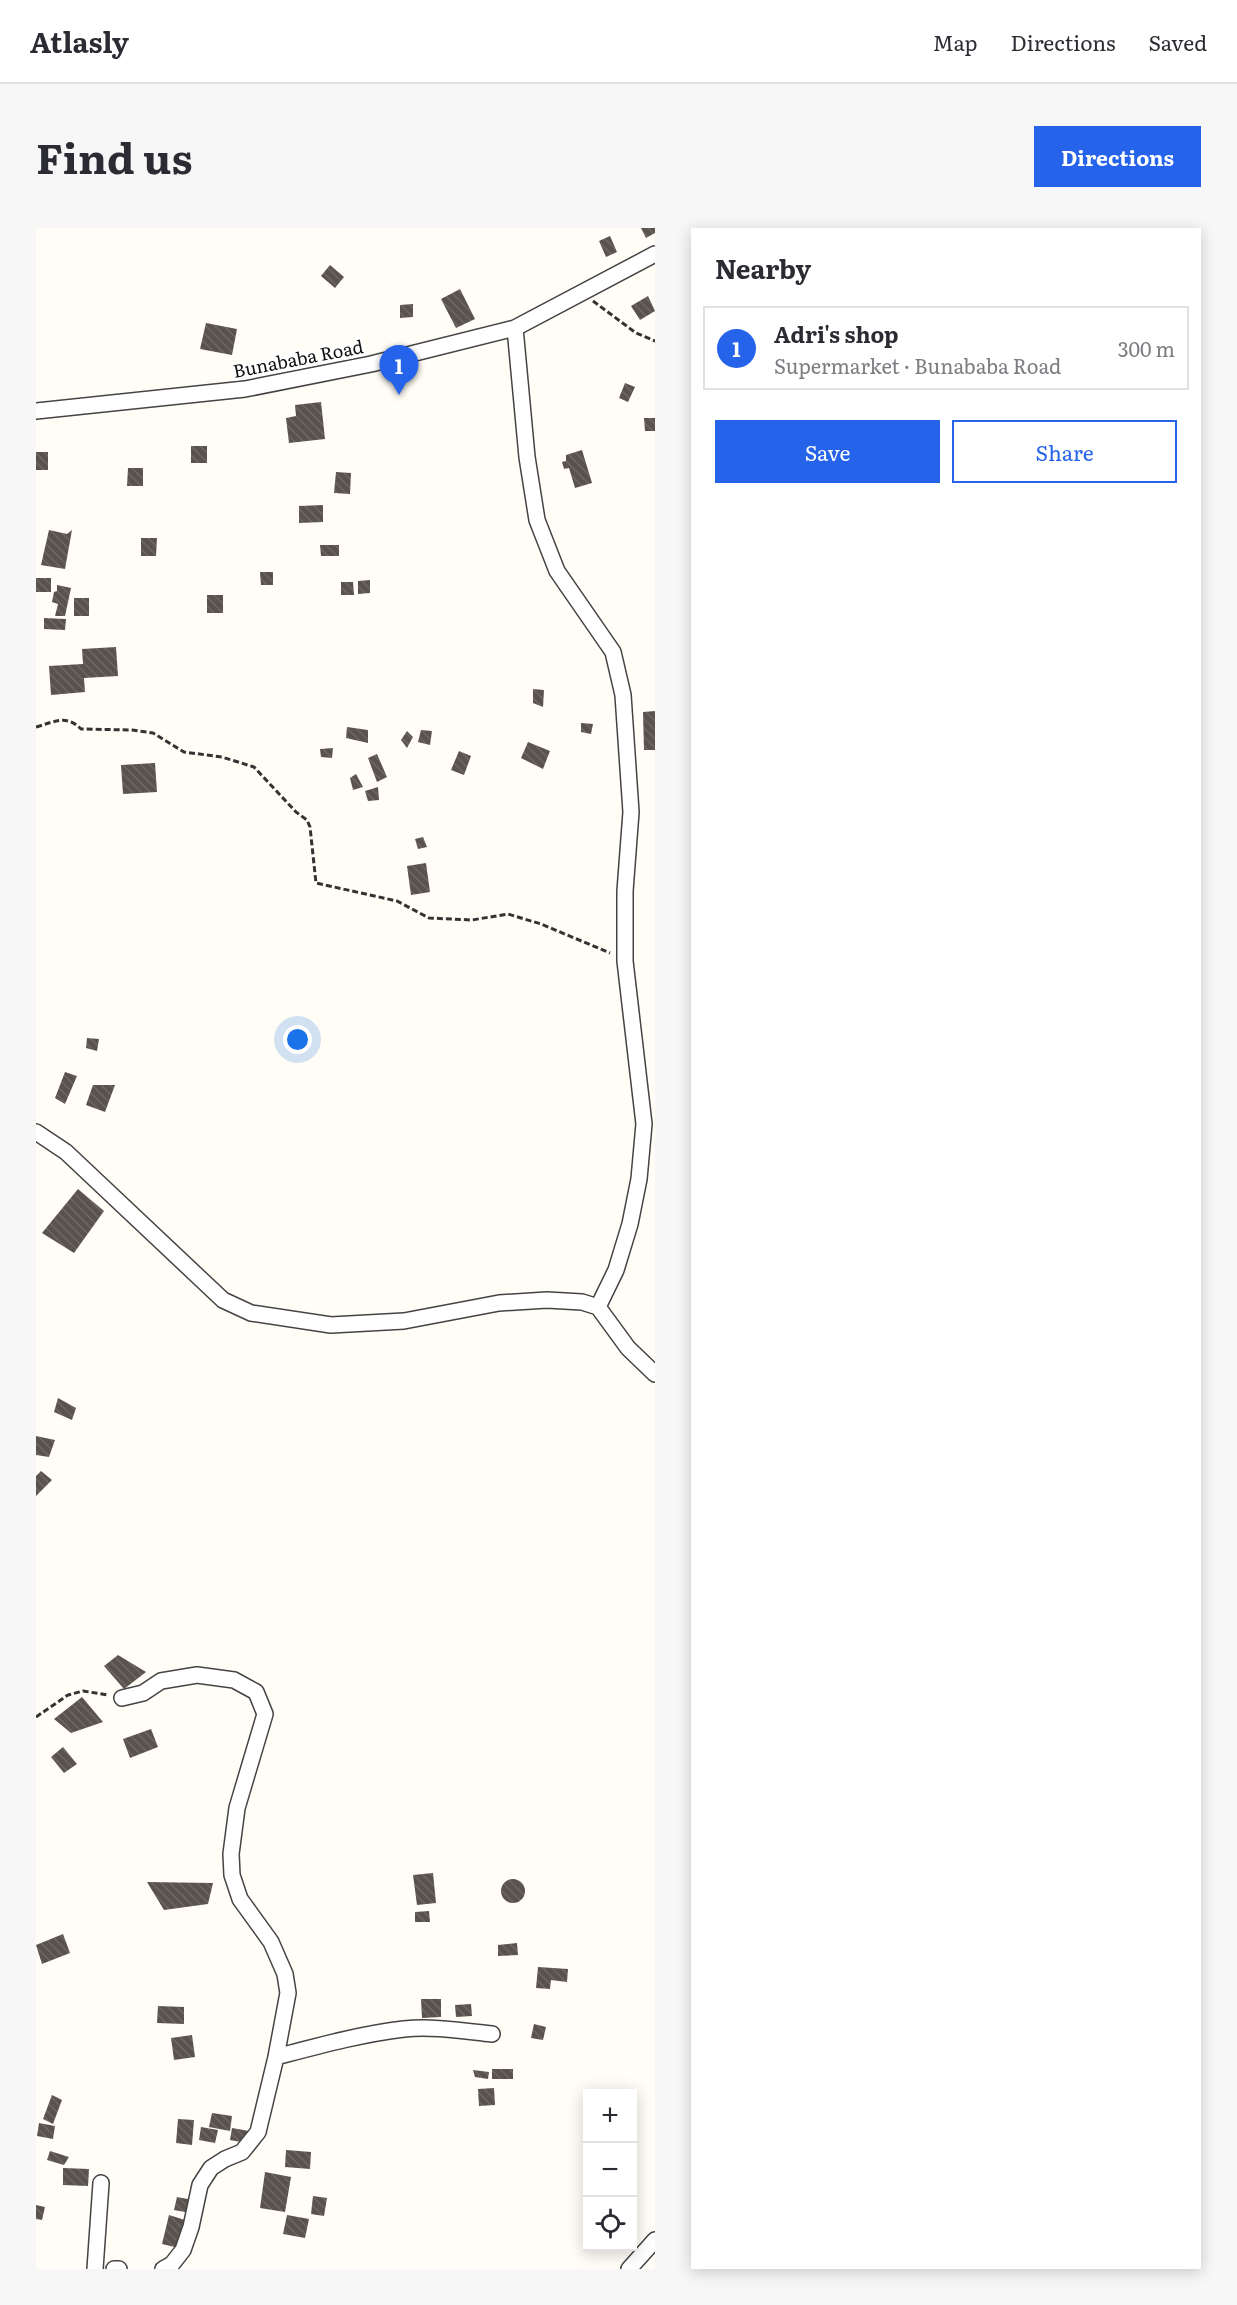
<!DOCTYPE html>
<html lang="en">
<head>
<meta charset="utf-8">
<style>
	body { margin:0; font-family:Literata,serif; background:#f7f7f7; color:#2b2b33 }
	.controls { position:absolute; right:18px; bottom:18px; display:grid; overflow:hidden; border-radius:0px; box-shadow:0 3px 15px #0003 }
	.controls button { width:54px; height:54px; display:grid; place-items:center; padding:0; border:0; border-bottom:2px solid #e1e1e2; background:#fff; color:#2b2b33; font:30px sans-serif }
	.you { position:absolute; left:262px; top:812px; width:21px; height:21px; margin:-15px; border:4px solid #fff; border-radius:50%; background:#1a73e8; box-shadow:0 0 0 9px #1a73e833 }
	.badge { display:grid; place-items:center; width:39px; height:39px; border-radius:50%; background:#2563eb; color:#fff; font-size:20px; font-weight:700 }
	.pin { position:absolute; translate:-50% -50px; filter:drop-shadow(0 2px 3px #0008) }
	.pin::after { content:''; position:absolute; top:32px; width:21px; height:18px; background:inherit; clip-path:polygon(0 0,100% 0,50% 100%) }
	.list { margin:0; padding:0; list-style:none }
	h2 { display:flex; justify-content:space-between; align-items:center; height:78px; margin:0; padding:0 24px; font-size:26px }
	h2 small { font-size:20px; font-weight:400; color:#7c7c81 }
	.list li { display:grid; grid-template-columns:39px 1fr auto; gap:18px; align-items:center; box-sizing:border-box; height:84px; margin:0 12px 12px; padding:0 12px; border:2px solid #e1e1e2; border-radius:0px }
	.list b { display:block; font-size:22px; white-space:nowrap }
	.list p { margin:0; font-size:20px; white-space:nowrap; color:#7c7c81 }
	.list em { font-size:20px; font-style:normal; color:#7c7c81 }
	.actions { display:flex; gap:12px; padding:18px 24px }
	.actions a { flex:1; padding:14px 0; border:2px solid #2563eb; border-radius:0px; text-align:center; font-size:21px; color:#2563eb }
	.actions .main { background:#2563eb; color:#fff }
	.icon { flex:none; width:33px; height:33px; fill:none; stroke:currentColor; stroke-width:2; stroke-linecap:round; stroke-linejoin:round }
	.map { position:relative; flex:none; width:619px; height:2041px; overflow:hidden; border-radius:0px }
	header { display:flex; align-items:center; gap:36px; box-sizing:border-box; height:84px; padding:0 30px; background:#fff; border-bottom:2px solid #e1e1e2 }
	header strong { font-size:28px }
	nav { display:flex; gap:33px; margin-inline-start:auto; font-size:21px }
	.intro { display:flex; align-items:center; justify-content:space-between; box-sizing:border-box; height:144px; padding:0 36px }
	h1 { margin:0; font-size:42px }
	.button { padding:15px 27px; border-radius:0px; background:#2563eb; color:#fff; font-size:21px; font-weight:700 }
	main { display:flex; gap:36px; padding:0 36px }
	aside { flex:1; background:#fff; border-radius:0px; box-shadow:0 3px 15px #0003 }
	.map>svg:first-child { display:block }
	.building { fill:url(#building-back-hatch) }
	.lines { fill:none; stroke-linecap:round; stroke-linejoin:round }
	.street-casing { stroke:#444; stroke-width:18 }
	.path { stroke:#333; stroke-width:3; stroke-dasharray:6 3; stroke-linecap:butt }
	.street { stroke:#fff; stroke-width:15 }
	.labels { text-anchor:middle; dominant-baseline:central; stroke-width:6; stroke-linejoin:round; paint-order:stroke }
	.street-label { font-size:18px; fill:#111; stroke:#fff }
</style>
</head>
<body>
<header>
<strong>Atlasly</strong>
<nav><a>Map</a><a>Directions</a><a>Saved</a></nav>
</header>
<div class="intro"><h1>Find us</h1><a class="button">Directions</a></div>
<main>
<div class="map">
<svg width="619" height="2041" viewBox="0 0 619 2041">
	<defs>
		<pattern id="building-back-hatch" width="6" height="6" patternUnits="userSpaceOnUse" patternTransform="scale(1.5)"><rect width="6" height="6" fill="#5a524d"/><path d="M-1 5l2 2M0 0l6 6M5-1l2 2" fill="none" stroke="#6d6662"/></pattern>
	</defs>
	<rect width="100%" height="100%" fill="#fffdf5"/>
	<path class="building" d="M605,0H619V5L610,10Z
		M574,8L581,24L570,29L563,13Z
		M294,37L308,49L299,60L285,48Z
		M424,61L439,91L420,100L405,71Z
		M612,68L619,83L604,92L595,78Z
		M377,76V89L364,90V77Z
		M170,95L201,101L196,127L164,121Z
		M589,155L599,159L592,174L583,170Z
		M285,174L289,211L253,215L250,190L260,188L259,177Z
		M608,190H619V203H609Z
		M155,218H171V235H155Z
		M546,222L556,255L539,260L533,240L528,241L526,234L530,233V227Z
		M0,224H12V242H0Z
		M92,240H107V258H91Z
		M300,244L315,245L314,266L298,265Z
		M287,277V294L263,295V278Z
		M13,302L31,306L36,302L29,341L5,337Z
		M105,310H121L120,328H105Z
		M284,317H303V328H285Z
		M224,344H237V357H225Z
		M0,350H15V364H0Z
		M334,352V365L322,366V353Z
		M305,354H317L318,367H305Z
		M21,357L35,360L29,388H19L22,376L16,374L18,364L21,363Z
		M171,367H187V385H171Z
		M38,370H53V388H38Z
		M8,390L30,391L29,402L8,401Z
		M80,419L82,448L48,450L49,464L15,467L13,438L47,436L46,421Z
		M497,461L508,462L507,479L497,475Z
		M619,483V522H608L607,484Z
		M545,495L557,496L555,506L545,504Z
		M311,499L332,502V515L310,510Z
		M385,502L396,503L394,517L382,514Z
		M371,503L377,509L371,520L365,512Z
		M492,514L514,523L507,541L485,530Z
		M297,520L296,530L285,529L284,521Z
		M423,523L435,528L428,547L415,542Z
		M341,526L351,549L341,554L332,530Z
		M119,535L121,564L87,566L85,537Z
		M320,546L327,559L317,562L314,550Z
		M342,559L343,572L332,573L329,563Z
		M387,609L391,619L382,621L379,611Z
		M390,635L394,664L375,667L371,638Z
		M51,810L63,811L61,823L50,820Z
		M29,844L41,848L29,876L19,870Z
		M57,857H79L69,884L50,877Z
		M42,961L68,983L38,1025L6,1005Z
		M22,1170L40,1180L36,1192L18,1184Z
		M0,1208L19,1212L13,1229L0,1227Z
		M5,1243L16,1252L0,1268V1248Z
		M82,1427L110,1444L88,1461L68,1438Z
		M46,1469L67,1494L35,1505L18,1491Z
		M115,1501L122,1519L94,1530L87,1511Z
		M27,1519L41,1536L28,1545L15,1529Z
		M397,1645L400,1675L381,1677L377,1647Z
		M465 1663a12 12 0 1 1 24 0a12 12 0 1 1-24 0Z
		M111,1654L177,1655L172,1676L128,1682Z
		M393,1683L394,1694H379V1684Z
		M27,1706L34,1725L6,1736L0,1717Z
		M481,1715L482,1727L462,1728V1717Z
		M502,1739L532,1741L531,1754L515,1752L514,1761L500,1760Z
		M385,1771H405V1789L386,1790Z
		M435,1776L436,1788L420,1789L419,1777Z
		M122,1778L148,1779V1796L121,1795Z
		M498,1796L510,1799L507,1812L495,1810Z
		M156,1807L159,1829L138,1832L135,1810Z
		M456,1841H477V1851H456Z
		M437,1842L453,1844L452,1851L439,1849Z
		M458,1860L459,1877L443,1878L442,1861Z
		M16,1867L26,1872L17,1896L7,1891Z
		M176,1885L196,1888L194,1903L173,1899Z
		M142,1891L158,1892L156,1917L140,1915Z
		M3,1895L19,1898L17,1911L1,1908Z
		M165,1899L182,1902L179,1915L163,1912Z
		M196,1900L213,1903L210,1915L194,1912Z
		M250,1922L275,1924L274,1941L249,1939Z
		M14,1923L33,1929L28,1937L11,1932Z
		M27,1940L53,1941L52,1958L27,1957Z
		M229,1944L255,1949L249,1984L224,1980Z
		M277,1968L291,1970L288,1988L275,1986Z
		M141,1969L157,1972L154,1985L138,1982Z
		M0,1977L9,1979L6,1992L0,1991Z
		M133,1987L149,1992L143,2020L126,2016Z
		M251,1987L273,1991L269,2010L247,2006Z"/>
	<g class="lines">
		<g class="street-casing">
			<path id="street" d="M479,100L491,229L501,292L521,343L577,424L587,467L595,584L589,663V733L608,896L603,951L594,996L580,1042L562,1079
				M0,183L209,161L335,136L479,100L619,26
				M0,904L30,924L187,1072L215,1085L295,1097L368,1093L463,1075L511,1072L546,1074L562,1079L592,1120L619,1146
				M86,1470L107,1465L125,1453L161,1447L198,1452L220,1464L229,1486L201,1580L195,1626L196,1647L204,1671L235,1714L249,1746L252,1765L240,1829L222,1904L206,1924L189,1931L175,1940L164,1957L155,1999L147,2022L136,2036L127,2041
				M240,1829C282,1818 325,1806 368,1801C397,1798 427,1803 456,1806
				M59,2041L65,1955
				M78,2041H83
				M593,2041L619,2012"/>
		</g>
		<path class="path" d="M557,73L600,105L619,113
			M0,499C18,494 30,486 45,501L96,502L117,505L148,524L186,529L218,539L260,584L271,592L274,599L280,655L361,673L393,690L436,692L472,686L505,696L574,725
			M0,1489L32,1467L47,1463L72,1467"/>
		<use href="#street" class="street"/>
	</g>
	<g class="labels">
		<g class="street-label">
			<text transform="translate(262 130) rotate(-11)">Bunababa Road</text>
		</g>
	</g>
</svg>
<div class="controls">
<button>+</button>
<button>−</button>
<button><svg class="icon" aria-label="locate" viewBox="0 0 24 24"><circle cx="12" cy="12" r="6"/><path d="M12 2v4M12 18v4M2 12h4M18 12h4"/></svg></button>
</div>
<div class="you"></div>
<div class="pin badge" style="left:363px;top:167px">1</div>
</div>
<aside>
<h2>Nearby<small></small></h2>
<ul class="list">
<li><span class="badge">1</span><div><b>Adri's shop</b><p>Supermarket · Bunababa Road</p></div><em>300 m</em></li>
</ul>
<div class="actions"><a class="main">Save</a><a>Share</a></div>
</aside>
</main>
</body>
</html>
